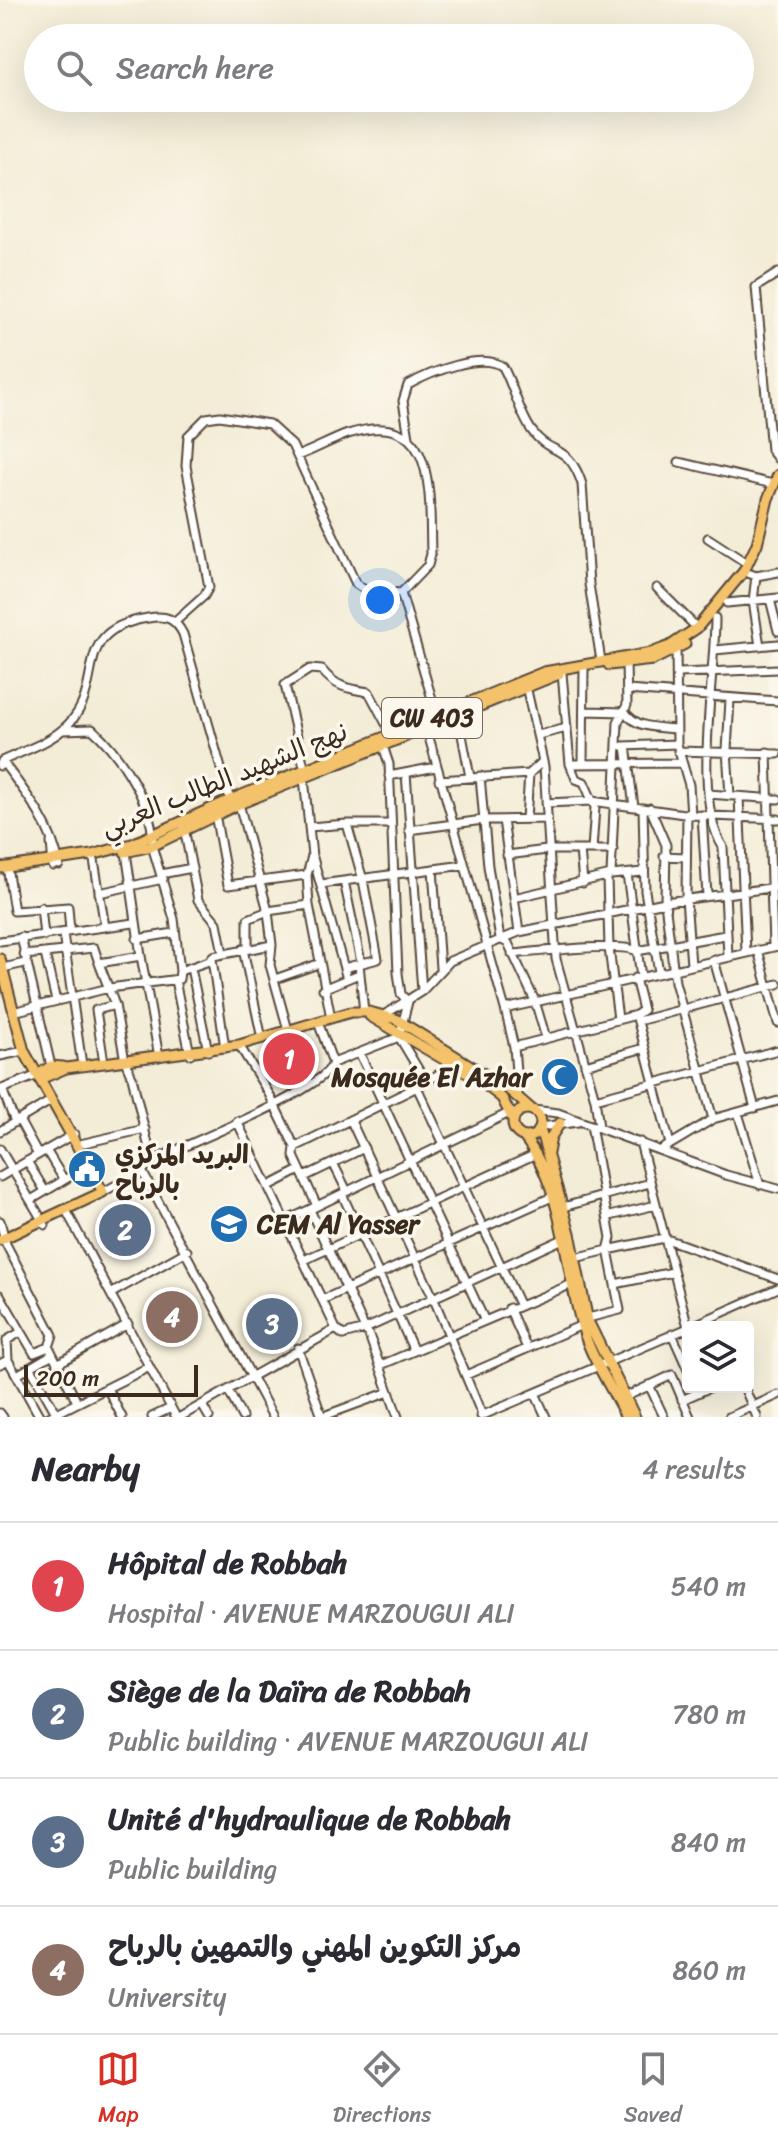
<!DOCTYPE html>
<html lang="en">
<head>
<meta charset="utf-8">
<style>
	body { margin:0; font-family:Sriracha,"Playpen Sans Arabic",sans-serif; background:#f7f7f7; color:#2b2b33 }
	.controls { position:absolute; right:24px; bottom:24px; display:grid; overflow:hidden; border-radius:8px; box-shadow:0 8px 32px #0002 }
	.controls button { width:72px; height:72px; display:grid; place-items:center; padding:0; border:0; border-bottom:2px solid #e1e1e2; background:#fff; color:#2b2b33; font:40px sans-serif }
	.scale { position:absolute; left:24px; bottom:20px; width:174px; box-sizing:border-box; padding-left:8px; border:4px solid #3b2a1e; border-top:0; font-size:22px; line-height:28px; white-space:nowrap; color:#3b2a1e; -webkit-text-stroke:6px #fbf7ec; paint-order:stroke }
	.you { position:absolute; left:380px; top:600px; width:28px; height:28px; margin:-20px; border:6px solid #fff; border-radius:50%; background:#1a73e8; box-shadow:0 0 0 12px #1a73e833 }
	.badge { display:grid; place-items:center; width:52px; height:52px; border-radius:50%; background:#d93025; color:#fff; font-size:26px; font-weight:700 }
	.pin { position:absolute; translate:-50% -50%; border:4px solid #fff; box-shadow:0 2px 8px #0006 }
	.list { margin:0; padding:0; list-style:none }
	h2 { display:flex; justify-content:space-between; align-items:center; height:104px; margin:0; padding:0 32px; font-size:34px }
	h2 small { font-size:26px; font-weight:400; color:#7c7c81 }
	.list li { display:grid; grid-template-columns:52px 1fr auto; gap:24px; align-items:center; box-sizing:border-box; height:128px; padding:0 32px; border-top:2px solid #e1e1e2 }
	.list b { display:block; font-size:30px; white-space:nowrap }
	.list p { margin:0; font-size:26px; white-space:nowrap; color:#7c7c81 }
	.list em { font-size:26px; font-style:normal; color:#7c7c81 }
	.icon { flex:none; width:44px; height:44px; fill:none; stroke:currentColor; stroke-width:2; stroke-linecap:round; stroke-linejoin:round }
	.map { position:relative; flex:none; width:778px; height:1417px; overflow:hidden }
	.search { position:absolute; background:#fff; box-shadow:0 8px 32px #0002; left:24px; right:24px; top:24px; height:88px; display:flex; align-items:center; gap:20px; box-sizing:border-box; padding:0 28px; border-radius:44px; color:#7c7c81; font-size:30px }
	.sheet { height:616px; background:#fff }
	nav { display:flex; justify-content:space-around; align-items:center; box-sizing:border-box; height:112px; border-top:2px solid #e1e1e2; background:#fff; font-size:22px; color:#7c7c81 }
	nav a { display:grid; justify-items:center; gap:4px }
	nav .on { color:#d93025 }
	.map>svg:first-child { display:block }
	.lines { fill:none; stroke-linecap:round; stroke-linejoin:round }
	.minor-casing { stroke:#57473a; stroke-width:11 }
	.major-casing { stroke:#57473a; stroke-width:13 }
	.minor { stroke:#fff; stroke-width:7 }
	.major { stroke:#f3c26a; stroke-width:9 }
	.labels { text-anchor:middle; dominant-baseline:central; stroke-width:7; stroke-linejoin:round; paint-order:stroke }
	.shield { fill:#fbf7ec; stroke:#75685c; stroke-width:2 }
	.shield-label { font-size:24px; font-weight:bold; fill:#3b2a1e }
	.street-label { font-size:26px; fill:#3b2a1e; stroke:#fbf7ec }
	.poi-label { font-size:26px; font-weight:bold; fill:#3b2a1e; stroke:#fbf7ec; text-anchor:start }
</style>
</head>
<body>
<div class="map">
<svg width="778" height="1417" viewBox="0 0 778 1417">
	<rect width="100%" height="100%" fill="#fbf7ec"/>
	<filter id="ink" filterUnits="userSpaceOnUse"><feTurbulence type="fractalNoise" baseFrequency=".0125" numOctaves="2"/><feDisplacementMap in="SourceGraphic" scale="16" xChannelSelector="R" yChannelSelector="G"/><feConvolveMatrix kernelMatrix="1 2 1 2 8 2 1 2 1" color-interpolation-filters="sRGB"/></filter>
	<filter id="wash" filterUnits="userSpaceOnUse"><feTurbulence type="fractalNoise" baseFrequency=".006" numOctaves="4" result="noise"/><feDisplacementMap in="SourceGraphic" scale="32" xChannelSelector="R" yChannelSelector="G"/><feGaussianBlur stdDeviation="1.8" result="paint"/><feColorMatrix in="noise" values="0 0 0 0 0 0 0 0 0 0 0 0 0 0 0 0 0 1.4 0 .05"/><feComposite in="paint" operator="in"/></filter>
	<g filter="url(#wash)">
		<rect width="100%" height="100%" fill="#f3ecd6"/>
	</g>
	<g filter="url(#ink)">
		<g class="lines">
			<g class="minor-casing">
				<path id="minor" d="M778,273L756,287L771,450L778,459
					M409,437L403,401L408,385C429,373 482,351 503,367C514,387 519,413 532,431C551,457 568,442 582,484L589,584L601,661
					M297,456C314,450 331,440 348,434C438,406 429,494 431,554L428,565L401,593
					M679,462L773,484
					M708,538L748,564
					M748,573L756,576L753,601L760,646
					M756,576L778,572
					M657,588L697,628
					M770,599L778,631
					M727,603L778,598
					M715,618C715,680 692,800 723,847L728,957
					M176,621L204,596L209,587L186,466L188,436L206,418L220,416L269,424L292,445L356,584L365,590L401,593L437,716
					M676,644L677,744L689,785L691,815
					M715,650L778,644
					M562,673L570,764L576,779L584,782L595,807L592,850
					M679,673L778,669
					M526,686L544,766L556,959L595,1099L599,1127
					M627,690L778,701
					M730,700L727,750L730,796
					M586,711L625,712C637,729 658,727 676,729
					M458,714L470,777
					M425,723L505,1009L514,1047L518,1096
					M63,730L92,729C119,752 157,810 152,846L174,919L180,971
					M538,735L567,728
					M623,746L677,744
					M626,746L634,807
					M678,751L778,754
					M767,752L773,947
					M2,761C26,793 52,825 59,865
					M583,763L584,668
					M570,764L682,763
					M0,766L2,761C20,752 46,744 62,730C112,689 64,631 148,618C166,615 175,618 183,634L230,800
					M305,771L285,685L310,669L322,670C335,687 349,689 369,692L392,735
					M406,773L422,991
					M389,776L436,767
					M480,776L488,866L500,939L508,943L535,1001L546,1038
					M304,778L312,856L307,875L309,905L331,1018
					M439,780L529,774L542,762
					M708,794L778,799
					M739,797L746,952
					M546,803L592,801L691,815L778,819
					M239,804L268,911L272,945L270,965L288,1030
					M643,808L645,891L659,972
					M650,808L666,845L665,902L675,982L713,1119L661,1150
					M687,813L686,898L691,965
					M215,814L228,885L307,875
					M702,815L707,896
					M526,819L529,774
					M503,820L519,932
					M347,824H390
					M309,827L347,824L363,880L378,959L344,968
					M184,828L198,900L217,923L223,953
					M409,830L483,820L545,819
					M51,842L53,866
					M580,850L583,883
					M126,852L141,956L99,963L115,1005L125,1061L132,1077L152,1161
					M507,855L547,850H613
					M664,856L685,857
					M313,858L347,979
					M94,860L105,927
					M433,869L440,968
					M8,873L14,911L68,907L70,931
					M161,874L192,868
					M627,874L641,977
					M611,875L618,722L627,705L626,663
					M607,877L609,948L618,1019
					M344,881L361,962
					M321,884L464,865
					M99,893L163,879
					M514,898L611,875L643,872
					M41,907L44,936
					M63,934L82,1065
					M21,937L51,1066
					M137,939L174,933
					M0,941L134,923
					M248,948V919L268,911L309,905
					M243,949L262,1039
					M758,950L778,1023
					M45,954L56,1001
					M512,954C535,952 622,942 637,951L725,935
					M24,955L94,948L99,963
					M141,956L159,1057
					M212,959L225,1048
					M714,960L755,1108
					M359,964L364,1012
					M3,968L25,963
					M191,968L208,1051
					M275,979L318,964
					M175,980L190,1054
					M323,989L359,974
					M505,1009L778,946
					M13,1012L109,988L179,979L180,971L209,961L213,956L272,945
					M384,1015L422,991L450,961L519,932L665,902L778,887
					M637,1018L670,1144
					M638,1021L778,984
					M399,1037L426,1082
					M239,1045L268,1092L295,1147L417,1087L454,1065
					M514,1047L636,1015L643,1010L635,978
					M360,1054L484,1319
					M0,1056L24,1051
					M104,1063L96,1010L115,1005
					M333,1063L399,1037L408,1002L401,994L398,973L389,764L383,746
					M585,1065L644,1048
					M417,1087L519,1304
					M595,1099L778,1050
					M533,1110L558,1113L726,1175L778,1189
					M738,1113L760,1185
					M713,1119L778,1101
					M19,1120L38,1155
					M237,1121L336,1329L343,1335L365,1329L369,1335L398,1417
					M351,1121L433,1297L482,1415
					M15,1122L2,1089L38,1075
					M541,1127L578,1122
					M0,1131L52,1100
					M640,1142L688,1327
					M80,1144L145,1129
					M295,1147L294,1156L317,1206
					M0,1149L45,1225
					M46,1150L64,1180
					M27,1161L45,1191
					M333,1163L347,1191
					M142,1171L273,1417
					M0,1177L74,1134
					M304,1177L364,1148
					M269,1186L300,1170
					M103,1192L142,1171L152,1161C185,1145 324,1091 333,1063L318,1022
					M342,1194L414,1351
					M31,1200L89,1165
					M563,1207L650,1183
					M310,1210L365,1329L563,1239
					M67,1212L176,1417
					M610,1216L656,1205
					M0,1221L6,1244L53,1335L49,1347
					M286,1221L511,1112
					M575,1258L608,1250L611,1238L591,1125
					M304,1260L536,1154
					M615,1284L673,1272
					M112,1293L187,1251
					M0,1295L34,1353L49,1347L77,1402
					M322,1300L552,1197
					M509,1308L527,1348
					M588,1318L620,1310L608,1250L664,1238L778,1279
					M690,1327L778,1288
					M672,1334L688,1370
					M298,1348L322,1417
					M8,1360L7,1340L21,1332
					M0,1364L8,1360L40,1417
					M57,1364L128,1324
					M381,1365L572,1284
					M30,1367L56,1413
					M17,1375L51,1355
					M466,1375L582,1325
					M649,1385L664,1417
					M744,1387L757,1417
					M107,1388L122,1417
					M229,1392L242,1417
					M535,1393L546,1417
					M625,1397L672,1375L690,1417
					M682,1400L711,1387
					M202,1405L209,1417
					M0,1413L3,1417
					M481,1416L688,1328
					M49,1417L149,1367
					M152,1417L171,1408
					M180,1417L336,1329
					M321,1417L389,1392
					M729,1417L778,1395"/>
			</g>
			<g class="major-casing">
				<path id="major" d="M609,665L653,660L685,644
					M125,852L152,846L239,804L559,674
					M0,868L92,855L132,844L230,800L544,672L651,653L670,646L697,628L744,571L757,544L768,499L778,475
					M0,959L24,1051L103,1192L0,1240
					M370,1016L479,1080L502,1098L513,1120
					M38,1075L51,1066L63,1067
					M40,1079L66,1068L239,1045L351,1012H369L396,1019L508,1089L531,1109
					M513 1123a14 14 0 1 1 28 0a14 14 0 1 1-28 0Z
					M540,1129L570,1233L588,1321L635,1417
					M524,1137C565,1190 564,1267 583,1329C592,1360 612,1388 626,1417
					M548,1153L551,1137L560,1123"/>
			</g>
			<use href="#minor" class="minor"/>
			<use href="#major" class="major"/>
		</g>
	</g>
	<defs>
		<g id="mosque-disc" transform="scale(2)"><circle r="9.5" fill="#1f6fb2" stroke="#fbf7ec"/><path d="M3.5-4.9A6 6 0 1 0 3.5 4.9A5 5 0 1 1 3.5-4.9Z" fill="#fff"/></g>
		<g id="civic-disc" transform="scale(2)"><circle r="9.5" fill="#1f6fb2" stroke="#fbf7ec"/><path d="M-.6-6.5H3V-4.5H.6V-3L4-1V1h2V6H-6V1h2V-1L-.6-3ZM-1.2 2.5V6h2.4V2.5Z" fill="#fff"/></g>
		<g id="school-disc" transform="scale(2)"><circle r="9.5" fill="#1f6fb2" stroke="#fbf7ec"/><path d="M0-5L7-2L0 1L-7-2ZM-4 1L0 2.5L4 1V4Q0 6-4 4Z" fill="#fff"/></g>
	</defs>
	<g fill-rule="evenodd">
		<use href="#mosque-disc" x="560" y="1077"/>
		<use href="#civic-disc" x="87" y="1169"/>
		<use href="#school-disc" x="229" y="1224"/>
	</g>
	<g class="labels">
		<rect class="shield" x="382" y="698" width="100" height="40" rx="6"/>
		<g class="shield-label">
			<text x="432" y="718">CW 403</text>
		</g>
		<g class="street-label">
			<text transform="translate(224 779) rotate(-22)">نهج الشهيد الطالب العربي</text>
		</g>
		<g class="poi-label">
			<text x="532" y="1077" text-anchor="end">Mosquée El Azhar</text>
			<text x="115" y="1154">البريد المركزي<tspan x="115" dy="30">بالرباح</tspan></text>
			<text x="257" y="1224">CEM Al Yasser</text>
		</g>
	</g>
</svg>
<div class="controls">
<button><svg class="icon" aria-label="layers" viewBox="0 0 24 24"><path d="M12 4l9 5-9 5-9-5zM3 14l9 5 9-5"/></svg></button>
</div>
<div class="scale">200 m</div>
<div class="you"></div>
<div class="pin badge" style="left:289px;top:1059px;background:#e0444e">1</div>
<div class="pin badge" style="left:125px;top:1230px;background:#5c6f8a">2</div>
<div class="pin badge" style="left:272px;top:1324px;background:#5c6f8a">3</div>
<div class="pin badge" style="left:172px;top:1317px;background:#8d6e63">4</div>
<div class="search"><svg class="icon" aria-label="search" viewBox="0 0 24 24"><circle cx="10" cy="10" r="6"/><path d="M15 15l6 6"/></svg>Search here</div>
</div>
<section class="sheet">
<h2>Nearby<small>4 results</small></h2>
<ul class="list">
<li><span class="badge" style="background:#e0444e">1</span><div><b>Hôpital de Robbah</b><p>Hospital · AVENUE MARZOUGUI ALI</p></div><em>540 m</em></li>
<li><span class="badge" style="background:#5c6f8a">2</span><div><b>Siège de la Daïra de Robbah</b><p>Public building · AVENUE MARZOUGUI ALI</p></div><em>780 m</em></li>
<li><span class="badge" style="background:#5c6f8a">3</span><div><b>Unité d'hydraulique de Robbah</b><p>Public building</p></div><em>840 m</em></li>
<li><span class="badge" style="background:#8d6e63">4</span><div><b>مركز التكوين المهني والتمهين بالرباح</b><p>University</p></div><em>860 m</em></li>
</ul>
</section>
<nav>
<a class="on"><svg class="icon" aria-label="map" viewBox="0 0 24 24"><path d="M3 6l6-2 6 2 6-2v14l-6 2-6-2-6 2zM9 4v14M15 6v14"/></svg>Map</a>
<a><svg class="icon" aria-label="directions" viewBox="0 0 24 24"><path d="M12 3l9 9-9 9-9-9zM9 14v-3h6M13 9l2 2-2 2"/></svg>Directions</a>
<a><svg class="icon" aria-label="saved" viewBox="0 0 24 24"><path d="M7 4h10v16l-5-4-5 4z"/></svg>Saved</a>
</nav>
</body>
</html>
